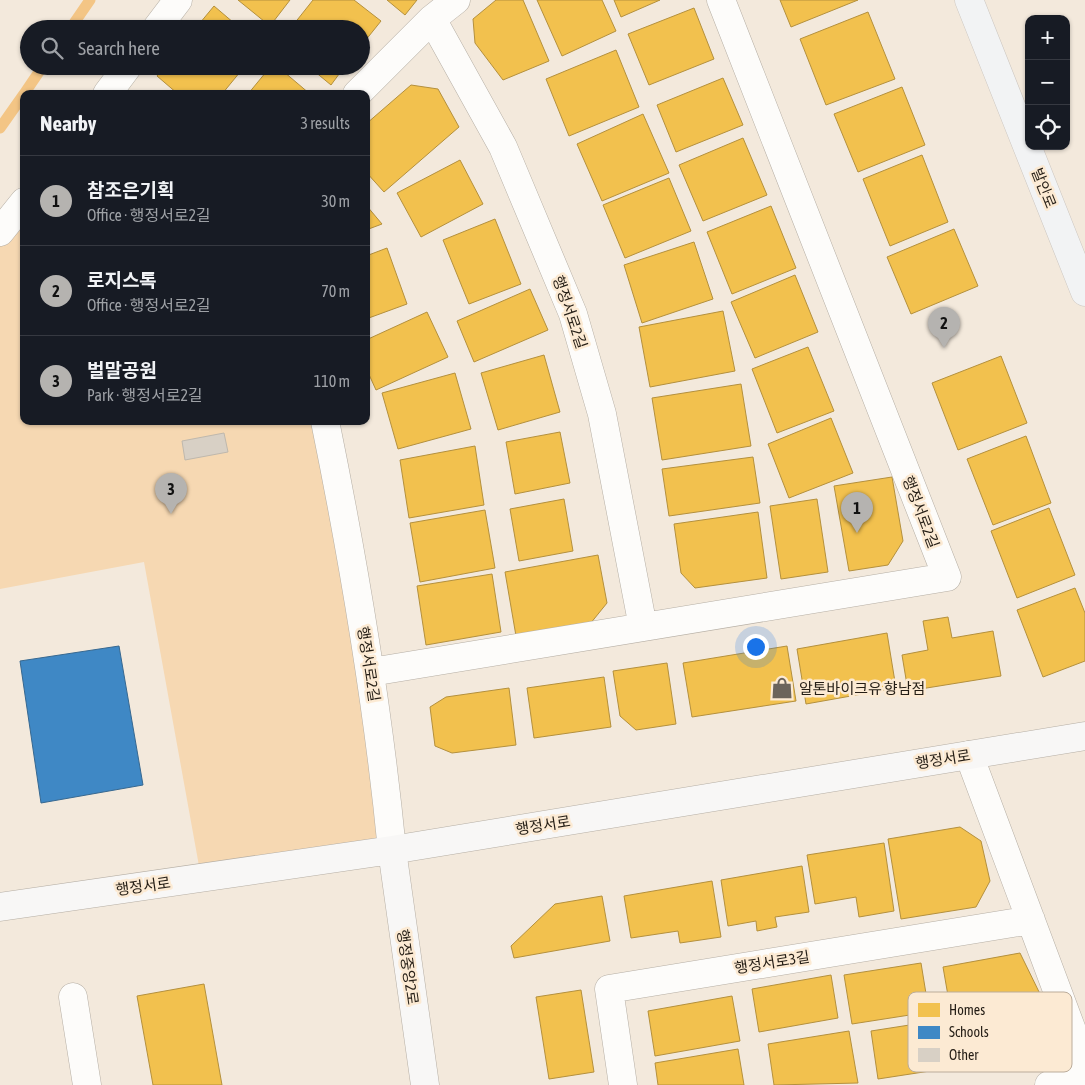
<!DOCTYPE html>
<html lang="en">
<head>
<meta charset="utf-8">
<style>
	body { margin:0; font-family:"Asap Condensed","Noto Sans KR",sans-serif; background:#20242c; color:#f1f3f6 }
	.controls { position:absolute; right:15px; top:15px; display:grid; overflow:hidden; border-radius:10px; box-shadow:0 1px 4px #0004 }
	.controls button { width:45px; height:45px; display:grid; place-items:center; padding:0; border:0; border-bottom:1px solid #363941; background:#171b24; color:#f1f3f6; font:25px sans-serif }
	.you { position:absolute; left:755px; top:646px; width:18px; height:18px; margin:-12px; border:4px solid #fff; border-radius:50%; background:#1a73e8; box-shadow:0 0 0 8px #1a73e833 }
	.badge { display:grid; place-items:center; width:32px; height:32px; border-radius:50%; background:#b5b3b0; color:#111; font-size:16px; font-weight:700 }
	.pin { position:absolute; translate:-50% -41px; filter:drop-shadow(0 1px 2px #0008) }
	.pin::after { content:''; position:absolute; top:26px; width:18px; height:15px; background:inherit; clip-path:polygon(0 0,100% 0,50% 100%) }
	.list { margin:0; padding:0; list-style:none }
	h2 { display:flex; justify-content:space-between; align-items:center; height:65px; margin:0; padding:0 20px; font-size:21px }
	h2 small { font-size:16px; font-weight:400; color:#9ea1a6 }
	.list li { display:grid; grid-template-columns:32px 1fr auto; gap:15px; align-items:center; box-sizing:border-box; height:90px; padding:0 20px; border-top:1px solid #363941 }
	.list b { display:block; font-size:19px; white-space:nowrap }
	.list p { margin:0; font-size:16px; white-space:nowrap; color:#9ea1a6 }
	.list em { font-size:16px; font-style:normal; color:#9ea1a6 }
	.icon { flex:none; width:28px; height:28px; fill:none; stroke:currentColor; stroke-width:2; stroke-linecap:round; stroke-linejoin:round }
	.map { position:relative; flex:none; width:1085px; height:1085px; overflow:hidden }
	.search { position:absolute; background:#171b24; box-shadow:0 1px 4px #0004; left:20px; top:20px; width:350px; height:55px; display:flex; align-items:center; gap:12px; box-sizing:border-box; padding:0 18px; border-radius:28px; color:#9ea1a6; font-size:19px }
	.panel { position:absolute; background:#171b24; box-shadow:0 1px 4px #0004; left:20px; top:90px; width:350px; height:335px; border-radius:10px }
	.map>svg:first-child { display:block }
	.green { fill:#f6d8b2 }
	.homes { fill:#f2c14e; stroke:#b4903d }
	.schools { fill:#3f88c5; stroke:#376890 }
	.lines { fill:none; stroke-linecap:round; stroke-linejoin:round }
	.stream { stroke:#f3c585; stroke-width:11 }
	.building { fill:#d8d0c5; stroke:#bfb8ad }
	.street-casing { stroke:#b5aea4; stroke-width:29 }
	.secondary-casing { stroke:#b5aea4; stroke-width:29 }
	.primary-casing { stroke:#cbc5bf; stroke-width:29 }
	.street { stroke:#fdfcfa; stroke-width:28 }
	.secondary { stroke:#f8f7f6; stroke-width:28 }
	.primary { stroke:#f2f3f4; stroke-width:28 }
	.labels { text-anchor:middle; dominant-baseline:central; stroke-width:5; stroke-linejoin:round; paint-order:stroke }
	.street-label { font-size:15px; fill:#241d15; stroke:#fcead3 }
	.poi-label { font-size:15px; fill:#241d15; stroke:#fcead3; text-anchor:start }
	.key { fill:#fcead3; stroke:#bbac9a; stroke-width:1 }
	.key-label { font-size:14px; fill:#241d15 }
</style>
</head>
<body>
<div class="map">
<svg width="1085" height="1085" viewBox="0 0 1085 1085">
	<rect width="100%" height="100%" fill="#f3e9dc"/>
	<path class="green" d="M24,202V421H325L392,850L201,877L144,562L0,589V232Z"/>
	<path class="homes" d="M238,0H290L270,26Z
		M313,0H354L381,21L361,46V29H290Z
		M387,0H417L405,15Z
		M496,0H523L549,61L503,80L475,43L473,19Z
		M537,0H602L616,31L562,56Z
		M614,0H660L621,17Z
		M780,0H858L791,27Z
		M214,6L241,29H195Z
		M694,8L714,59L649,85L628,34Z
		M868,12L895,79L826,105L800,39Z
		M616,50L639,107L569,136L546,79Z
		M165,66H245L222,94H178L157,76Z
		M271,66H277L310,94H248Z
		M308,66H345L331,85Z
		M723,78L743,125L676,152L657,105Z
		M411,85L438,89L459,127L384,192L366,172V124Z
		M902,87L925,145L858,172L834,114Z
		M643,114L669,173L602,201L577,144Z
		M743,138L767,195L703,221L679,165Z
		M922,155L948,222L890,246L863,179Z
		M460,160L483,204L421,237L397,193Z
		M669,178L691,231L625,258L603,205Z
		M366,205L382,224L366,230Z
		M771,206L796,268L732,294L707,232Z
		M495,219L521,284L469,304L443,240Z
		M954,229L978,286L911,314L887,257Z
		M694,242L713,299L642,323L624,265Z
		M387,248L407,304L366,319V256Z
		M795,275L818,332L755,358L731,302Z
		M530,289L548,330L474,362L457,321Z
		M723,311L735,371L650,387L639,327Z
		M427,312L448,357L376,390L366,368V340Z
		M808,347L834,411L777,433L752,369Z
		M544,355L560,412L498,430L481,373Z
		M1001,356L1027,423L958,450L932,383Z
		M455,373L471,429L398,449L382,393Z
		M741,384L751,446L662,460L652,398Z
		M831,418L853,473L789,498L768,444Z
		M560,432L570,483L515,494L506,442Z
		M1026,436L1051,503L993,525L967,459Z
		M475,446L484,505L409,518L400,460Z
		M753,457L760,503L669,516L662,469Z
		M892,477L903,541L888,565L849,571L834,486Z
		M564,499L573,551L519,561L510,509Z
		M817,499L828,572L781,579L770,506Z
		M1049,508L1075,575L1017,598L991,531Z
		M485,510L495,568L420,582L410,523Z
		M758,512L767,578L695,588L681,573L674,524Z
		M598,555L607,603L590,624L516,636L505,572Z
		M492,574L501,632L426,645L417,586Z
		M1075,588L1085,613V661L1043,677L1017,610Z
		M948,617L952,638L993,631L1001,676L908,691L902,655L928,650L923,621Z
		M887,633L896,688L806,704L797,649Z
		M787,646L796,701L692,717L683,663Z
		M667,663L676,724L636,730L620,716L613,671Z
		M604,677L611,727L534,738L527,688Z
		M509,688L516,745L452,753L435,746L430,707L446,697Z
		M960,827L981,841L990,881L976,907L901,919L888,839Z
		M884,843L894,911L859,917L856,897L815,904L807,855Z
		M802,866L809,912L775,917L777,927L757,931L756,921L728,926L721,880Z
		M712,881L721,937L680,943L678,931L631,938L624,896Z
		M602,896L610,941L514,958L511,946L555,904Z
		M1020,953L1042,998L951,1013L943,967Z
		M921,963L929,1012L852,1024L844,975Z
		M831,975L838,1018L759,1032L752,989Z
		M204,984L222,1085H153L137,996Z
		M581,990L594,1072L549,1079L536,997Z
		M732,996L740,1041L655,1056L648,1011Z
		M948,1019L956,1067L878,1079L871,1031Z
		M849,1031L858,1083L774,1085L768,1044Z
		M738,1049L744,1085H658L655,1063Z"/>
	<path class="schools" d="M119,646L143,785L41,803L20,661Z"/>
	<g class="lines">
		<path class="stream" d="M70,29L90,0
			M24,94L43,66
			M0,128L24,94"/>
	</g>
	<path class="building" d="M224,433L228,452L185,460L182,441Z"/>
	<g class="lines">
		<g class="street-casing">
			<path id="street" d="M432,19L503,147L573,314L602,414L643,627
				M156,29L178,0
				M107,94L128,66
				M357,94L432,19L456,0
				M0,232L24,202
				M325,421C354,563 378,706 392,850
				M371,672L947,577L721,0
				M969,755L1085,1065
				M73,997L87,1085
				M623,1085L609,989L1031,920
				M1049,1085L1085,1079"/>
		</g>
		<g class="secondary-casing">
			<path id="secondary" d="M392,850L425,1085
				M0,907L392,850L1085,736"/>
		</g>
		<g class="primary-casing">
			<path id="primary" d="M969,0L1085,292"/>
		</g>
		<use href="#street" class="street"/>
		<use href="#secondary" class="secondary"/>
		<use href="#primary" class="primary"/>
	</g>
	<defs>
		<g id="shop-bare" transform="scale(1.725)"><path d="M-5-2.5h2.3a2.7 3.5 0 0 1 5.4 0H5L5.5 6h-11ZM-1.5-2.5h3a1.5 2.3 0 0 0-3 0Z" fill="#6c645b" stroke="#fcead3" stroke-width="2.5" paint-order="stroke"/></g>
	</defs>
	<g fill-rule="evenodd">
		<use href="#shop-bare" x="782" y="688"/>
	</g>
	<g class="labels">
		<g class="street-label">
			<text transform="translate(1044 188) rotate(68)">발안로</text>
			<text transform="translate(570 312) rotate(71)">행정서로2길</text>
			<text transform="translate(921 512) rotate(69)">행정서로2길</text>
			<text transform="translate(369 664) rotate(81)">행정서로2길</text>
			<text transform="translate(943 759) rotate(-9)">행정서로</text>
			<text transform="translate(543 825) rotate(-9)">행정서로</text>
			<text transform="translate(143 886) rotate(-8)">행정서로</text>
			<text transform="translate(772 962) rotate(-9)">행정서로3길</text>
			<text transform="translate(408 967) rotate(82)">행정중앙2로</text>
		</g>
		<g class="poi-label">
			<text x="799" y="688">알톤바이크유 향남점</text>
		</g>
	</g>
	<rect x="908" y="992" width="164" height="80" rx="8" class="key"/>
	<rect x="918" y="1003" width="22" height="14" fill="#f2c14e"/>
	<rect x="918" y="1026" width="22" height="13" fill="#3f88c5"/>
	<rect x="918" y="1048" width="22" height="14" fill="#d8d0c5"/>
	<g class="key-label">
		<text x="949" y="1015">Homes</text>
		<text x="949" y="1037">Schools</text>
		<text x="949" y="1060">Other</text>
	</g>
</svg>
<div class="controls">
<button>+</button>
<button>−</button>
<button><svg class="icon" aria-label="locate" viewBox="0 0 24 24"><circle cx="12" cy="12" r="6"/><path d="M12 2v4M12 18v4M2 12h4M18 12h4"/></svg></button>
</div>
<div class="you"></div>
<div class="pin badge" style="left:857px;top:533px">1</div>
<div class="pin badge" style="left:944px;top:348px">2</div>
<div class="pin badge" style="left:171px;top:514px">3</div>
<div class="search"><svg class="icon" aria-label="search" viewBox="0 0 24 24"><circle cx="10" cy="10" r="6"/><path d="M15 15l6 6"/></svg>Search here</div>
<section class="panel">
<h2>Nearby<small>3 results</small></h2>
<ul class="list">
<li><span class="badge">1</span><div><b>참조은기획</b><p>Office · 행정서로2길</p></div><em>30 m</em></li>
<li><span class="badge">2</span><div><b>로지스톡</b><p>Office · 행정서로2길</p></div><em>70 m</em></li>
<li><span class="badge">3</span><div><b>벌말공원</b><p>Park · 행정서로2길</p></div><em>110 m</em></li>
</ul>
</section>
</div>
</body>
</html>
